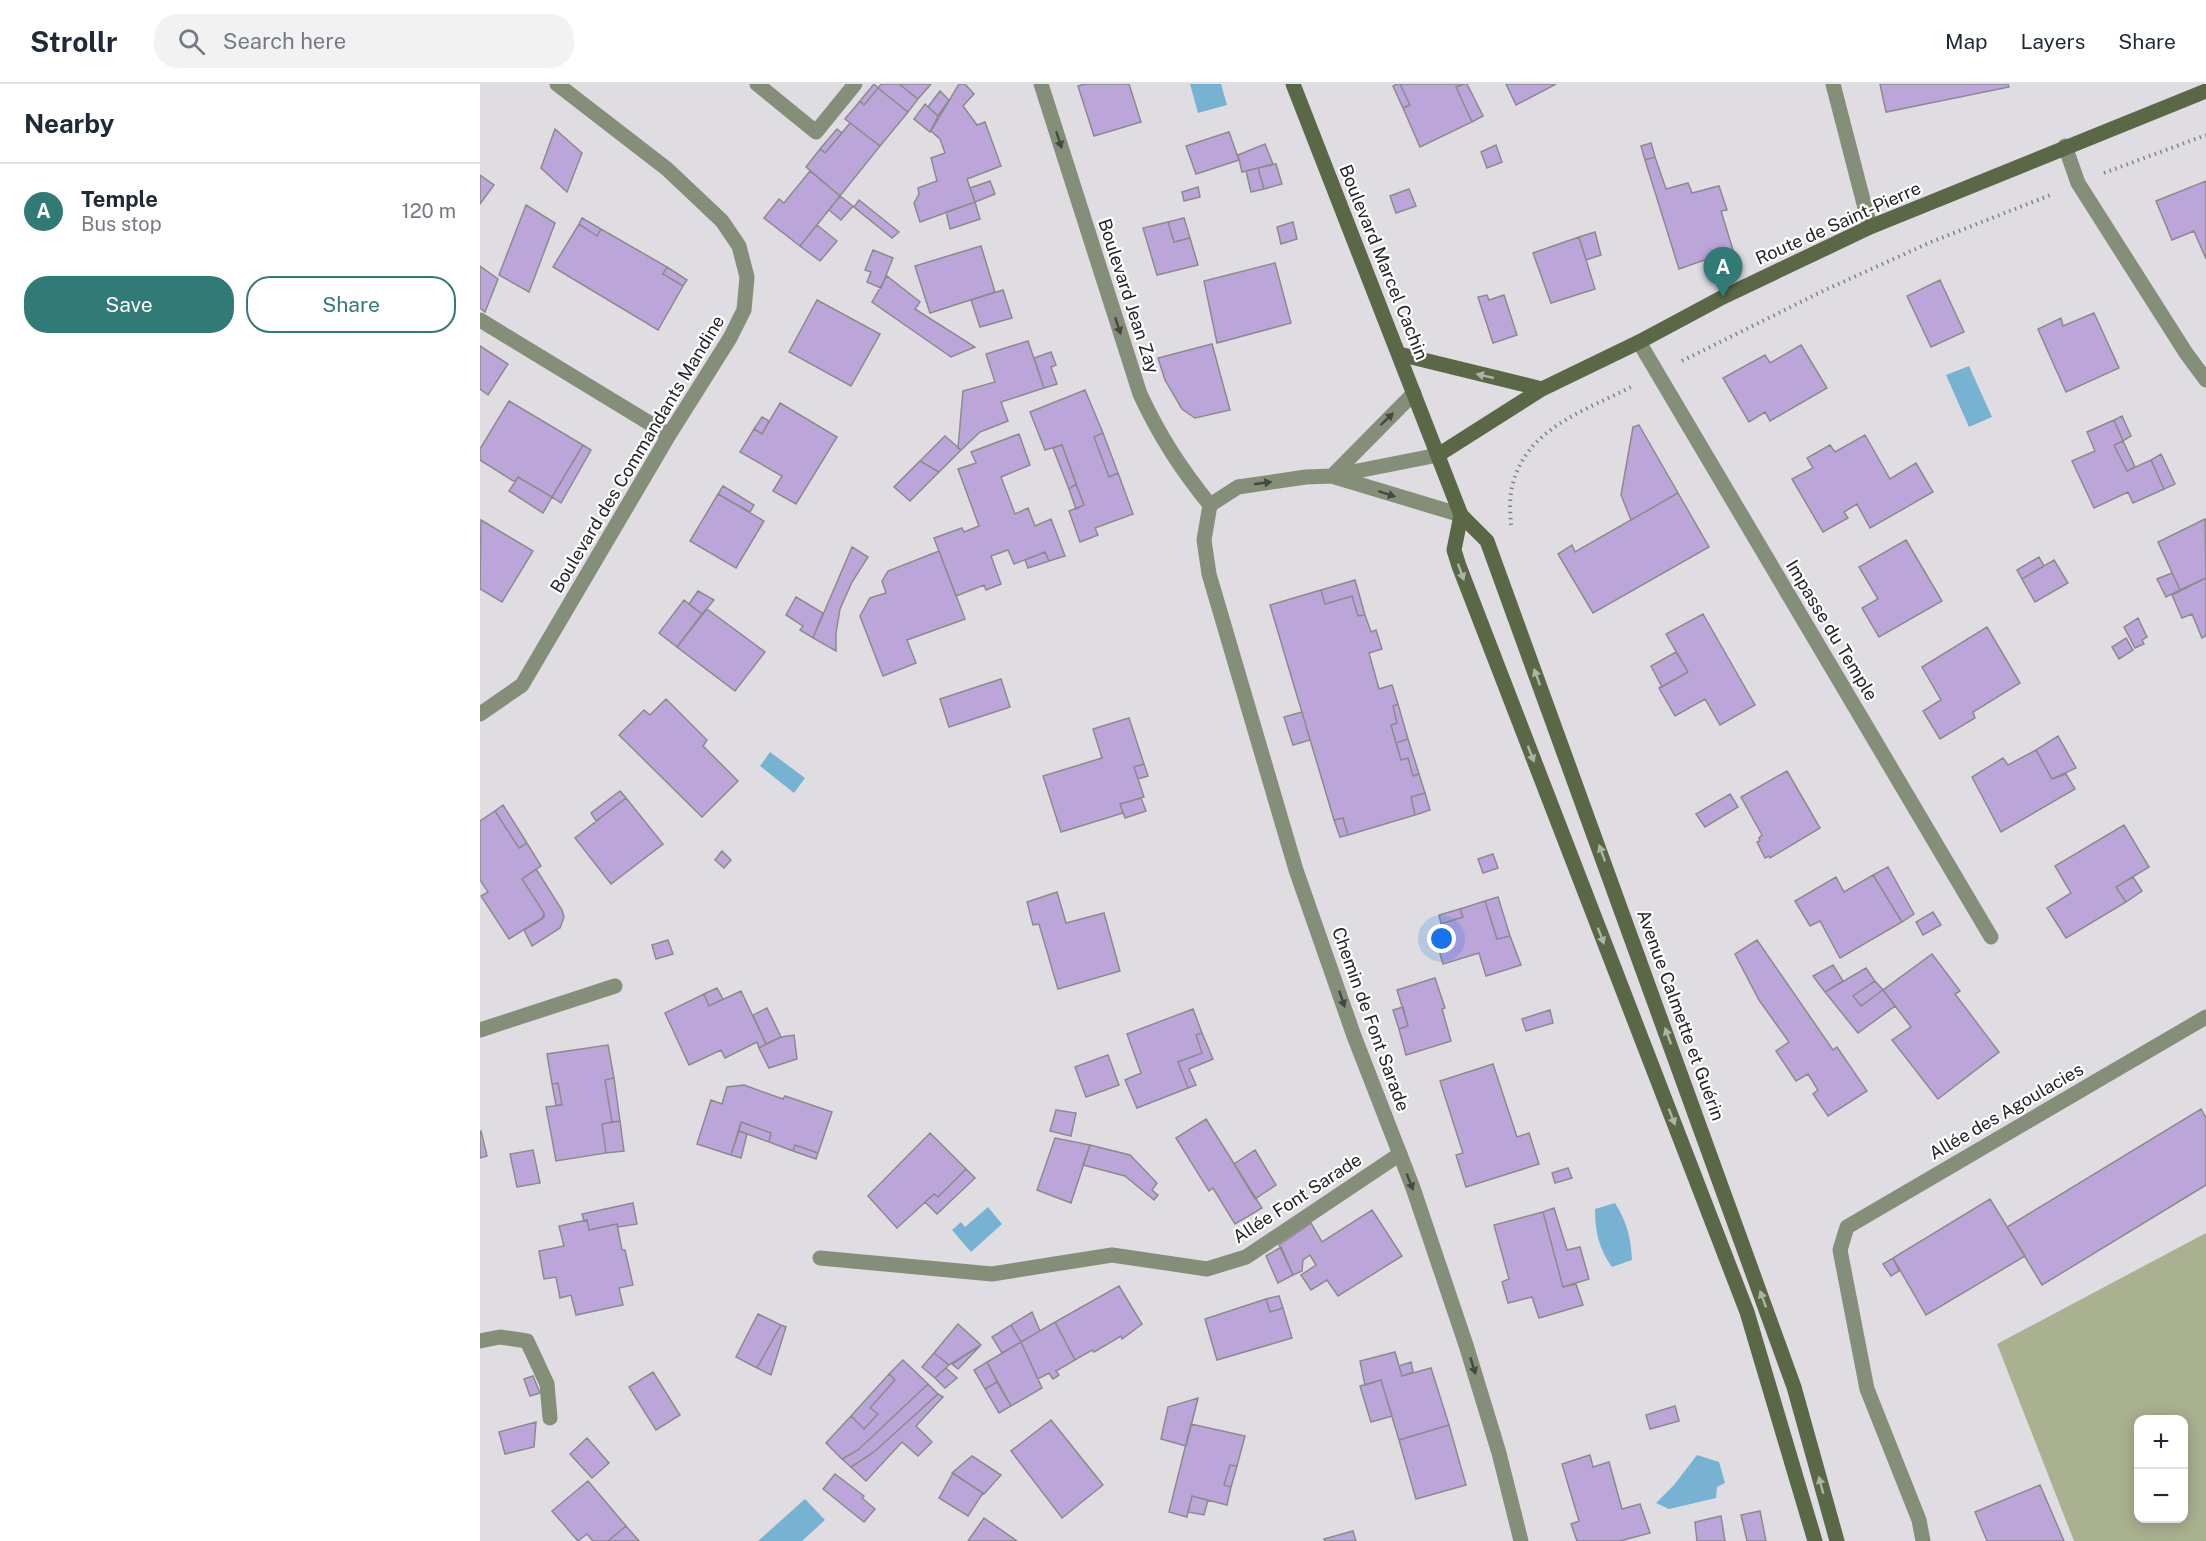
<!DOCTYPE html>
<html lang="en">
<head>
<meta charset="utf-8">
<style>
	body { margin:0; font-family:"Public Sans",sans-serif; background:#f2f2f3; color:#1f2937 }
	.controls { position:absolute; right:18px; bottom:18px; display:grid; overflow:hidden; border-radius:12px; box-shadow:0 3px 15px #0003 }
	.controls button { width:54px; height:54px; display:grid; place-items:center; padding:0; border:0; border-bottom:2px solid #e0e1e3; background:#fff; color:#1f2937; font:30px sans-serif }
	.you { position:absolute; left:962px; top:855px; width:21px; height:21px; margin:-15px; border:4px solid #fff; border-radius:50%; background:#1a73e8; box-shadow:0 0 0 9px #1a73e833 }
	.badge { display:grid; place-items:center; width:39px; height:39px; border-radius:50%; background:#317a76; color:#fff; font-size:20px; font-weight:700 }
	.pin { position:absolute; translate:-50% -50px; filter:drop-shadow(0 2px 3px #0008) }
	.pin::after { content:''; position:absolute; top:32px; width:21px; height:18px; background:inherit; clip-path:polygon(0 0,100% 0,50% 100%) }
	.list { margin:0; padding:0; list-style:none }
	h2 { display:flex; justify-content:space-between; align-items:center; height:78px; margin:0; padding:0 24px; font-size:26px }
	h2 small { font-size:20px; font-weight:400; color:#747a83 }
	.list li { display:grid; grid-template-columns:39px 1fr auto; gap:18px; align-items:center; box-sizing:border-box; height:96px; padding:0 24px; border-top:2px solid #e0e1e3 }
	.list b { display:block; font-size:22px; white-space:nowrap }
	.list p { margin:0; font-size:20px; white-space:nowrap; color:#747a83 }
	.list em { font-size:20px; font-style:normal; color:#747a83 }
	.actions { display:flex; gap:12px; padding:18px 24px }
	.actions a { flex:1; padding:14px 0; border:2px solid #317a76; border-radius:24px; text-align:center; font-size:21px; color:#317a76 }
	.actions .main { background:#317a76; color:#fff }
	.icon { flex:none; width:33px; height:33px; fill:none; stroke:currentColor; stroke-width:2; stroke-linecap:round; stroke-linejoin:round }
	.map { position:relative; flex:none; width:1726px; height:1457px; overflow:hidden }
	header { display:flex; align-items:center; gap:36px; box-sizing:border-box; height:84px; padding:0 30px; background:#fff; border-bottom:2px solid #e0e1e3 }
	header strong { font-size:28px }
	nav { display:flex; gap:33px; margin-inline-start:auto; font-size:21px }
	.search { width:420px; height:54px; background:#f2f2f3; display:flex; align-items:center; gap:15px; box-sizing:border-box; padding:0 21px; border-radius:24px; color:#747a83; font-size:22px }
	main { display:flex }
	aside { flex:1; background:#fff }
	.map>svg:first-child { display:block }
	.green { fill:#a9b190; fill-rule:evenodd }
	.water { fill:#78b2d2 }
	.building { fill:#bca6d9; stroke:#8b8a8e; stroke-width:1.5 }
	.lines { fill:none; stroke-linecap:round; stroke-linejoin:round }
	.path { stroke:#848286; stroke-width:4; stroke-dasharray:1.5 4.5; stroke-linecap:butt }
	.service { stroke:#858e78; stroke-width:15 }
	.minor { stroke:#858e78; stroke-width:15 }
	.secondary { stroke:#5b6848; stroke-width:15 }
	.oneway { fill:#464842 }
	.oneway2 { fill:#adb4a4 }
	.labels { text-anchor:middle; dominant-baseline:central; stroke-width:4.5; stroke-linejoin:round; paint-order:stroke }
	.street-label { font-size:18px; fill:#242325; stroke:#fff }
</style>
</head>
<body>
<header>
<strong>Strollr</strong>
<div class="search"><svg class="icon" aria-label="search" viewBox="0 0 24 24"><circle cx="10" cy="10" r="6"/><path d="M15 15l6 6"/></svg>Search here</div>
<nav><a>Map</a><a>Layers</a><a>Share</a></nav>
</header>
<main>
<aside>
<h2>Nearby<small></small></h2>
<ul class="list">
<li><span class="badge">A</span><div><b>Temple</b><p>Bus stop</p></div><em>120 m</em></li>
</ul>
<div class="actions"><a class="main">Save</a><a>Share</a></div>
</aside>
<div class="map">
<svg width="1726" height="1457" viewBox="0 0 1726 1457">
	<rect width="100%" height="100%" fill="#dfdde2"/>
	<path class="green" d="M1726,1149V1457H1594L1517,1260ZM1658,1336H1704V1434H1658Z"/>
	<path class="water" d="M710,0H741L747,21L718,29Z
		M1489,282L1512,333L1489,343L1466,291Z
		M290,668L325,694L314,709L280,682Z
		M1135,1119C1147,1138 1151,1154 1152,1176L1132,1183C1119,1165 1115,1148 1115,1125Z
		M508,1123L522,1140L491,1168L472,1146L481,1138L485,1143Z
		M1217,1371L1239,1378L1245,1399L1237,1403L1236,1414L1189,1425L1176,1419L1194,1401Z
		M325,1415L345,1436L322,1457H278Z"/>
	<path class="building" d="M394,0L398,4L384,21L380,17Z
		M401,0H419L438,15L428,28L398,4Z
		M419,0H451L438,15Z
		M479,0H485L494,10L483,22L497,41L505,38L521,82L487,95L495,118L440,138L434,119L439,110L438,104L457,97L451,74L465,69L460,55L451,47Z
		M605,0H649L661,38L614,52L598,2Z
		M917,0H920L930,21L923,24L913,2Z
		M920,0H984L976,3L992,38L940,63L923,24L930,21Z
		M984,0H987L1003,32L992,38L976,3Z
		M1026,0H1076L1036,21Z
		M1400,0H1528L1529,3L1406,28Z
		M398,4L428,28L400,62L365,35L380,17L384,21Z
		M460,7L469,16L458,32L448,23Z
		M445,20L458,32L450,48L434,35Z
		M370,39L400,62L360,112L326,83L340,65L345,69Z
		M75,45L102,69L87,108L61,84Z
		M357,45L362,49L345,69L340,65Z
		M749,48L759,76L716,90L706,62Z
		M1171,59L1175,73L1165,76L1161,62Z
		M785,60L793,80L762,88L758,71Z
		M1016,61L1022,78L1007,84L1001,68Z
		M1175,73L1186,105L1208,99L1212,109L1239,102L1247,126L1241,127L1253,166L1199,185L1165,76Z
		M796,80L802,100L784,105L778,84Z
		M778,84L784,105L771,108L766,87Z
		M330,87L360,112L320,162L284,134L299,115L304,119Z
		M0,91L14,101L0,120Z
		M510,97L515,110L495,118L490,104Z
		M1726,97V175L1714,147L1692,156L1676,117Z
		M718,103L720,113L704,117L702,108Z
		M929,105L936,122L916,129L910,112Z
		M360,112L373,122L361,136L349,126Z
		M379,116L419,148L412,154L374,123Z
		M495,118L500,135L470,145L466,128Z
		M46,121L75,139L49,208L19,191Z
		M102,134L121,145L117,152L99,140Z
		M704,134L710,154L694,158L688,138Z
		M688,138L694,158L710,154L718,181L677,191L663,144Z
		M813,138L817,155L801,160L797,143Z
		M99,140L117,152L121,145L187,183L183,190L203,202L178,246L73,183Z
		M337,141L357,157L340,177L320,162Z
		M1115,148L1121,171L1106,176L1099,153Z
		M1099,153L1115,205L1071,219L1053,169Z
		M501,162L515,208L450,229L435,182Z
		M393,166L413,174L401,204L387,198L391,188L385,186Z
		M795,179L811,239L737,259L724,197Z
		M0,182L18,195L5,228L0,224Z
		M187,183L207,196L203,202L183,190Z
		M407,192L440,218L435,225L495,263L471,273L392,218Z
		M1460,196L1484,248L1451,263L1427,212Z
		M523,206L532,234L500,243L491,216Z
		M1007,211L1009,216L1024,211L1037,251L1013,259L998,213Z
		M337,216L400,250L371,302L309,268Z
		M1614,229L1639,284L1586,308L1558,245L1581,234L1583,242Z
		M548,257L564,304L521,318L528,337L500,348L481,366L478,364L483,307L515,298L506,270Z
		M732,260L750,326L715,334L702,325L685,296L678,274Z
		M1321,261L1347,304L1290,337L1285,328L1269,338L1243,294L1285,271L1290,279Z
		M0,262L28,280L8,311L0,305Z
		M571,268L576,281L571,283L577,300L564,304L554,274Z
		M605,306L623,349L614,353L629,393L638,389L653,430L615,444L618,451L600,458L589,427L604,421L582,361L565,366L550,328Z
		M29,317L103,361L72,413L38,393L35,398L0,376V365Z
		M300,319L357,353L316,420L293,407L302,392L260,368L274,345L282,350Z
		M1642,332L1651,352L1643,357L1634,336Z
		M282,333L289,337L282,350L274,345Z
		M1634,336L1643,357L1634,361L1647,387L1671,376L1684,405L1653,419L1648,408L1614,424L1592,377L1615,367L1607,348Z
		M1159,341L1198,409L1151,436L1141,411L1153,343Z
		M623,349L638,389L629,393L614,353Z
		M539,350L550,381L521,393L535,430L548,424L555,442L571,435L585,472L569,477L565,468L534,480L528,466L511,472L521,500L506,506L504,501L476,512L454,454L482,444L484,448L499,442L478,385L496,379L491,368Z
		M1385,351L1410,395L1436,379L1453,408L1390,444L1377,420L1364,428L1368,434L1343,448L1312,395L1333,384L1327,374L1350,361L1355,368Z
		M465,352L481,366L459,388L440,377Z
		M1643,357L1655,383L1647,387L1634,361Z
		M103,361L111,366L81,419L72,413Z
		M582,361L596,400L589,405L573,364Z
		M1681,370L1695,400L1684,405L1671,376Z
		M440,377L459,388L430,417L414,403Z
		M38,393L72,413L63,429L29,407Z
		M596,400L604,421L596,425L589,405Z
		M243,402L274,421L270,428L238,410Z
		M1198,409L1229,463L1113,529L1078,470L1092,461L1095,468Z
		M238,410L284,437L256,484L210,457Z
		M1725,435L1726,494L1700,506L1678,458Z
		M1,436L53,467L22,518L0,505Z
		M1426,456L1462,517L1399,553L1382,524L1398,515L1379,483Z
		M372,463L388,473L372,498L360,525L356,549V567L333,554Z
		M459,467L485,535L427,556L436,579L403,592L380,532L390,514L406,509L402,497L408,487Z
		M565,468L569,477L548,484L545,476Z
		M1559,473L1564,482L1542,495L1537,486Z
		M1574,476L1588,499L1555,518L1542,495Z
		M1692,489L1700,506L1686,513L1677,495Z
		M1726,494V552L1722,554L1712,530L1702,534L1692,511Z
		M875,496L885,531L878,532L872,512L845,520L841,506Z
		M841,506L845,520L872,512L878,532L885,531L891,548L896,546L902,565L889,569L899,605L912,601L918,620L913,622L917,639L911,641L921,676L928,674L933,692L939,690L945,709L931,713L935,731L868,751L863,734L854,736L790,521Z
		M218,507L234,516L222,530L209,520Z
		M316,513L343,529L333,554L320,546L323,542L306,531Z
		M204,516L222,530L197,563L179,549Z
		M227,525L285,568L255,607L197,563Z
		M1223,530L1275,621L1240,641L1225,615L1195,632L1179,604L1208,588L1186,550Z
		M1658,534L1667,553L1662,556L1664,560L1655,564L1644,543Z
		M1507,543L1540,599L1493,628L1495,634L1460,655L1443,627L1461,616L1442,583Z
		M1646,554L1653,566L1639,575L1632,563Z
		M1196,568L1208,588L1182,603L1171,582Z
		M521,595L530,623L469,643L460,615Z
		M186,615L227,656L223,662L258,697L222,733L139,651L164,626L170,631Z
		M918,620L928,655L916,659L911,641L917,639L913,622Z
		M822,628L830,656L813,661L804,633Z
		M649,634L664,680L654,683L664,713L640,720L643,729L581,748L563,692L622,674L613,645Z
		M1578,652L1596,684L1572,695L1556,666Z
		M928,655L939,690L933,692L928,674L921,676L916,659Z
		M1556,666L1572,695L1586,690L1595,705L1521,748L1492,693L1523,674L1528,681Z
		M664,680L668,692L658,695L654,683Z
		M1307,687L1340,744L1290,774L1289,772L1285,774L1277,758L1280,757L1279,754L1282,751L1261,713Z
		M140,707L146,714L116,737L111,729Z
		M945,709L950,726L935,731L931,713Z
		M1250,710L1258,723L1225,743L1216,730Z
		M146,714L183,760L131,800L95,754Z
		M661,714L666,727L645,734L640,720Z
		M23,721L47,759L39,764L15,727Z
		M15,727L39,764L47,759L61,782L42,795L64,829V833L29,855L1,812L8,808L0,796V737Z
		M863,734L868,751L860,753L854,736Z
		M1644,741L1669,783L1636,803L1646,818L1586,854L1567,824L1591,809L1575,782Z
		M242,767L251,776L244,784L235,776Z
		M1013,770L1018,784L1003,789L998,775Z
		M1408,783L1434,830L1422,838L1393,791Z
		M56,785L82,826L84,833L80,844L52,862L44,846L62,835L64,829L42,795Z
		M1393,791L1422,838L1360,874L1340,837L1330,842L1315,817L1356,793L1364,808Z
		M1653,793L1662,807L1646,818L1636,803Z
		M577,808L586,839L624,829L640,887L578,905L559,840L553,841L547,818Z
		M1018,813L1030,852L1017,855L1005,817Z
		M1005,817L1017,855L1030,852L1041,881L1006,892L999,869L963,880L955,852L964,849L961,840L983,833L980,825Z
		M980,825L983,833L961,840L959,831Z
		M1453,828L1461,841L1443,851L1436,838Z
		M188,856L193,870L176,875L172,861Z
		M1277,856L1353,966L1357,963L1387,1007L1348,1032L1333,1010L1338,1006L1328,990L1316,997L1296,967L1309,958L1279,916L1255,870Z
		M1452,870L1480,907L1475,910L1519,968L1458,1015L1412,956L1431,943L1403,906Z
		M1353,881L1363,897L1345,908L1333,892Z
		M1386,884L1395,897L1373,912L1381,922L1403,906L1415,922L1378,949L1345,908Z
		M955,894L965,924L962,925L971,957L926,971L919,945L928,942L917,906Z
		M1395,897L1403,906L1381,922L1373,912Z
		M237,904L243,915L229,922L224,910Z
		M261,907L286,960L279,964L277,958L245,974L241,966L209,981L185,929L224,910L229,922Z
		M923,923L928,942L919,945L913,926Z
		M287,924L301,953L286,960L273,931Z
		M713,925L722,949L716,951L722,969L698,978L708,1004L657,1024L645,996L661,989L647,950Z
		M1070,926L1073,939L1046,947L1042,935Z
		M722,949L733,975L709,985L716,1001L708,1004L698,978L722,969L716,951Z
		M314,951L317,975L289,984L279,964L301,953Z
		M128,961L134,994L125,996L132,1038L122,1040L126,1069L76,1077L66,1023L82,1021L78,999L72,1000L67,970Z
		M628,971L639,1001L606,1013L595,983Z
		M1013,980L1037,1053L1049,1049L1059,1080L986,1103L976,1071L983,1069L960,997Z
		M134,994L140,1037L132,1038L125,996Z
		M78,999L82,1021H76L72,1000Z
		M264,1001L303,1015L305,1012L352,1028L338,1069L315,1061L313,1067L289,1058L291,1049L261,1038L251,1071L217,1060L231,1016L242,1020L247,1003Z
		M1721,1025L1726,1034V1101L1562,1201L1527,1143Z
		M576,1026L596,1029L591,1052L570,1047Z
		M726,1035L782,1124L755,1140L733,1104L729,1107L696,1054Z
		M140,1037L144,1067L126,1069L122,1040Z
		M261,1038L291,1049L289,1058L259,1047Z
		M1,1047L7,1072L0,1074V1048Z
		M259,1047L267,1050L261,1074L251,1071Z
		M450,1049L486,1085L458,1113L454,1110L417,1144L388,1112Z
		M575,1054L610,1061L591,1119L557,1106Z
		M315,1061L338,1069L336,1075L313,1067Z
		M610,1061L650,1071L677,1099L672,1106L678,1111L674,1116L645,1092L603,1081Z
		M53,1066L60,1099L37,1103L30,1070Z
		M775,1066L796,1101L775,1115L754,1080Z
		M1088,1084L1092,1094L1075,1099L1072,1089Z
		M486,1085L495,1094L457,1130L445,1118L454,1110L458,1113Z
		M1510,1115L1545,1172L1446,1231L1413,1174Z
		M153,1119L157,1140L138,1143L137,1140L109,1146L107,1136L104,1137L102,1130Z
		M1074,1124L1087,1166L1100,1163L1109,1195L1083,1203L1063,1128Z
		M892,1126L922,1172L858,1212L847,1196L831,1206L821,1191L836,1181L830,1171L823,1176L822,1187L813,1191L799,1161L831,1139L842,1158Z
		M1063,1128L1083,1203L1096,1200L1103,1221L1059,1234L1052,1213L1028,1219L1022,1198L1029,1195L1014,1141Z
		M107,1136L109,1146L137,1140L142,1166H145L153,1201L139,1204L143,1221L96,1231L91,1211L80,1214L76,1193L64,1195L59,1167L84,1162L79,1142Z
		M801,1163L813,1191L798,1199L786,1172Z
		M1413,1174L1419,1187L1411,1192L1403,1180Z
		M639,1202L662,1240L642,1255L641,1252L614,1268L612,1266L595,1276L575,1238Z
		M799,1212L803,1224L790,1228L786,1215Z
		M786,1215L790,1228L803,1224L812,1254L737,1276L725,1235Z
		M552,1228L560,1247L541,1258L531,1241Z
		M278,1230L301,1241L277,1284L256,1273Z
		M575,1238L595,1276L576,1287L579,1291L573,1295L569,1289L558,1295L541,1258Z
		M478,1240L501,1261L469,1281L454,1269Z
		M301,1241L306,1243L291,1291L277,1284Z
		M531,1241L541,1258L522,1269L512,1253Z
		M541,1258L562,1304L531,1322L507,1278Z
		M501,1261L478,1285L472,1280Z
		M915,1268L922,1292L951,1284L969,1341L919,1356L901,1296L885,1301L880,1277Z
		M454,1269L469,1281L455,1294L442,1283Z
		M423,1276L448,1300L378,1366L362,1375L346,1359L371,1332L384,1345L398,1330L390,1324L415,1296L409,1290Z
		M507,1278L517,1298L505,1305L494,1286Z
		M931,1278L933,1288L922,1292L919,1282Z
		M466,1284L477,1294L465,1304L455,1294Z
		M173,1288L200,1331L176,1346L149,1303Z
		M409,1290L415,1296L390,1324L398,1330L384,1345L371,1332Z
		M53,1292L60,1309L50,1312L44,1295Z
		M901,1296L912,1332L891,1338L880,1302Z
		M517,1298L531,1322L519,1329L505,1305Z
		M448,1300L458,1310L394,1368L371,1383L362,1375L378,1366Z
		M458,1310L463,1313L436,1342L452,1358L438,1372L422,1358L386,1397L371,1383L394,1368Z
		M718,1314L706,1362L681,1355L688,1323Z
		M1195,1322L1199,1337L1170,1345L1166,1331Z
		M571,1336L623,1401L582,1434L531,1367Z
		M56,1338L54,1363L25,1370L19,1348Z
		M711,1340L765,1352L757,1382L750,1381L744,1401L751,1403L747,1421L712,1412L707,1433L689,1428Z
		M969,1341L986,1401L936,1415L919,1356Z
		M107,1354L129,1379L112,1394L90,1370Z
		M1110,1371L1113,1383L1129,1378L1142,1425L1160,1420L1170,1449L1140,1457H1097L1091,1440L1099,1437L1082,1380Z
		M492,1372L521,1391L504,1410L472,1389Z
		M750,1381L757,1382L751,1403L744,1401Z
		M473,1389L503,1409L488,1432L459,1414Z
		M355,1390L384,1412L382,1414L395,1425L384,1438L343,1405Z
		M108,1397L146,1442L128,1457H113L107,1450L98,1457L72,1427Z
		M1560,1401L1584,1457H1507L1495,1428Z
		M712,1412L728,1416L724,1431L708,1428Z
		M1280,1427L1286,1457H1267L1261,1431Z
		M1241,1432L1245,1457H1217L1215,1438Z
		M504,1434L537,1457H488Z
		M146,1442L159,1457H128Z
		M873,1447L876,1457H845L844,1455Z"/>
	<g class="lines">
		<path class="path" d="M1624,89L1726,51
			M1202,277L1345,206L1451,158L1573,110
			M1031,441C1030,428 1029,412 1033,399C1048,343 1107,326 1153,302"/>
		<path class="service" d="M277,0L336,48L375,0
			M0,946L135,902
			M340,1174L512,1190L632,1171L727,1185L766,1173L920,1070"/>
		<path class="minor" d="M561,0L660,310C680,353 701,385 730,421
			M1353,0L1390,143
			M1585,62L1598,99L1706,269L1726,296
			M0,236L189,351
			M1159,258L1511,853
			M852,392L934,309
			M855,393L981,431
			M730,421L724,456L729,490L816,786L874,952L933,1104L986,1261L1019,1369L1041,1457
			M730,421L758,403L826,393L852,392L958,371
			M0,630L42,601L189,351L250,254L264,226L267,193L259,162L242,137L187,85L77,0
			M0,1257L20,1253L47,1257L67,1300L70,1334
			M1443,1457L1439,1436L1387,1305L1360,1166L1367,1143L1726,933"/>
		<path class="secondary" d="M813,0L981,431L1007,457L1015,479L1314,1303L1357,1457
			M919,270L1062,305
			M958,371L1062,305L1159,258L1243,213L1390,143L1726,7
			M981,431L974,466L979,482L1267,1228L1335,1457"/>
	</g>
	<defs><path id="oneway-solid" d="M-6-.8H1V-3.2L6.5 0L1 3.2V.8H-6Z" transform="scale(1.5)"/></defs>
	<g class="oneway">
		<use href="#oneway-solid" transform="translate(579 56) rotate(72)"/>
		<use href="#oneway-solid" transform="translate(638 242) rotate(72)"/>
		<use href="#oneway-solid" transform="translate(907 335) rotate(-44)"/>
		<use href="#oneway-solid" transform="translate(783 399) rotate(-8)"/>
		<use href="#oneway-solid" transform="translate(907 410) rotate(18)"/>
		<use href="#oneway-solid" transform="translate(862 915) rotate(71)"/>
		<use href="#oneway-solid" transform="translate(930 1098) rotate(69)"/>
		<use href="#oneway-solid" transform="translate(993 1282) rotate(73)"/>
	</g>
	<g class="oneway2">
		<use href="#oneway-solid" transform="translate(1005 292) rotate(-167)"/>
		<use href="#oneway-solid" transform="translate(981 488) rotate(70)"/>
		<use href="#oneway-solid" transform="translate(1057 593) rotate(-110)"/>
		<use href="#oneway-solid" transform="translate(1051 670) rotate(69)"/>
		<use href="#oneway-solid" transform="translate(1122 769) rotate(-110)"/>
		<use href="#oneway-solid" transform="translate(1121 852) rotate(69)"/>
		<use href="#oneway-solid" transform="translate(1188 952) rotate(-110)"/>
		<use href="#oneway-solid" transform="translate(1192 1033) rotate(69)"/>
		<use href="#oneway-solid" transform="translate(1283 1215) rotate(-110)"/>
		<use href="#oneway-solid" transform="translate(1341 1401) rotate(-105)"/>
	</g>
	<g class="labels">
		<g class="street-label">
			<text transform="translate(1358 139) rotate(-24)">Route de Saint-Pierre</text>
			<text transform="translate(904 178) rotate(68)">Boulevard Marcel Cachin</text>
			<text transform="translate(649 212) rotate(72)">Boulevard Jean Zay</text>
			<text transform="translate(157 370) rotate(-59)">Boulevard des Commandants Mandine</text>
			<text transform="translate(1352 546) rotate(59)">Impasse du Temple</text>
			<text transform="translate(1201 931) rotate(70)">Avenue Calmette et Guérin</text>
			<text transform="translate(891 935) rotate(70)">Chemin de Font Sarade</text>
			<text transform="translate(1526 1027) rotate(-30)">Allée des Agoulacies</text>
			<text transform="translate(817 1114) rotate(-33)">Allée Font Sarade</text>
		</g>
	</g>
</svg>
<div class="controls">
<button>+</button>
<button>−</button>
</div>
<div class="you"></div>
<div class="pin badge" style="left:1243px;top:213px">A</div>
</div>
</main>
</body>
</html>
